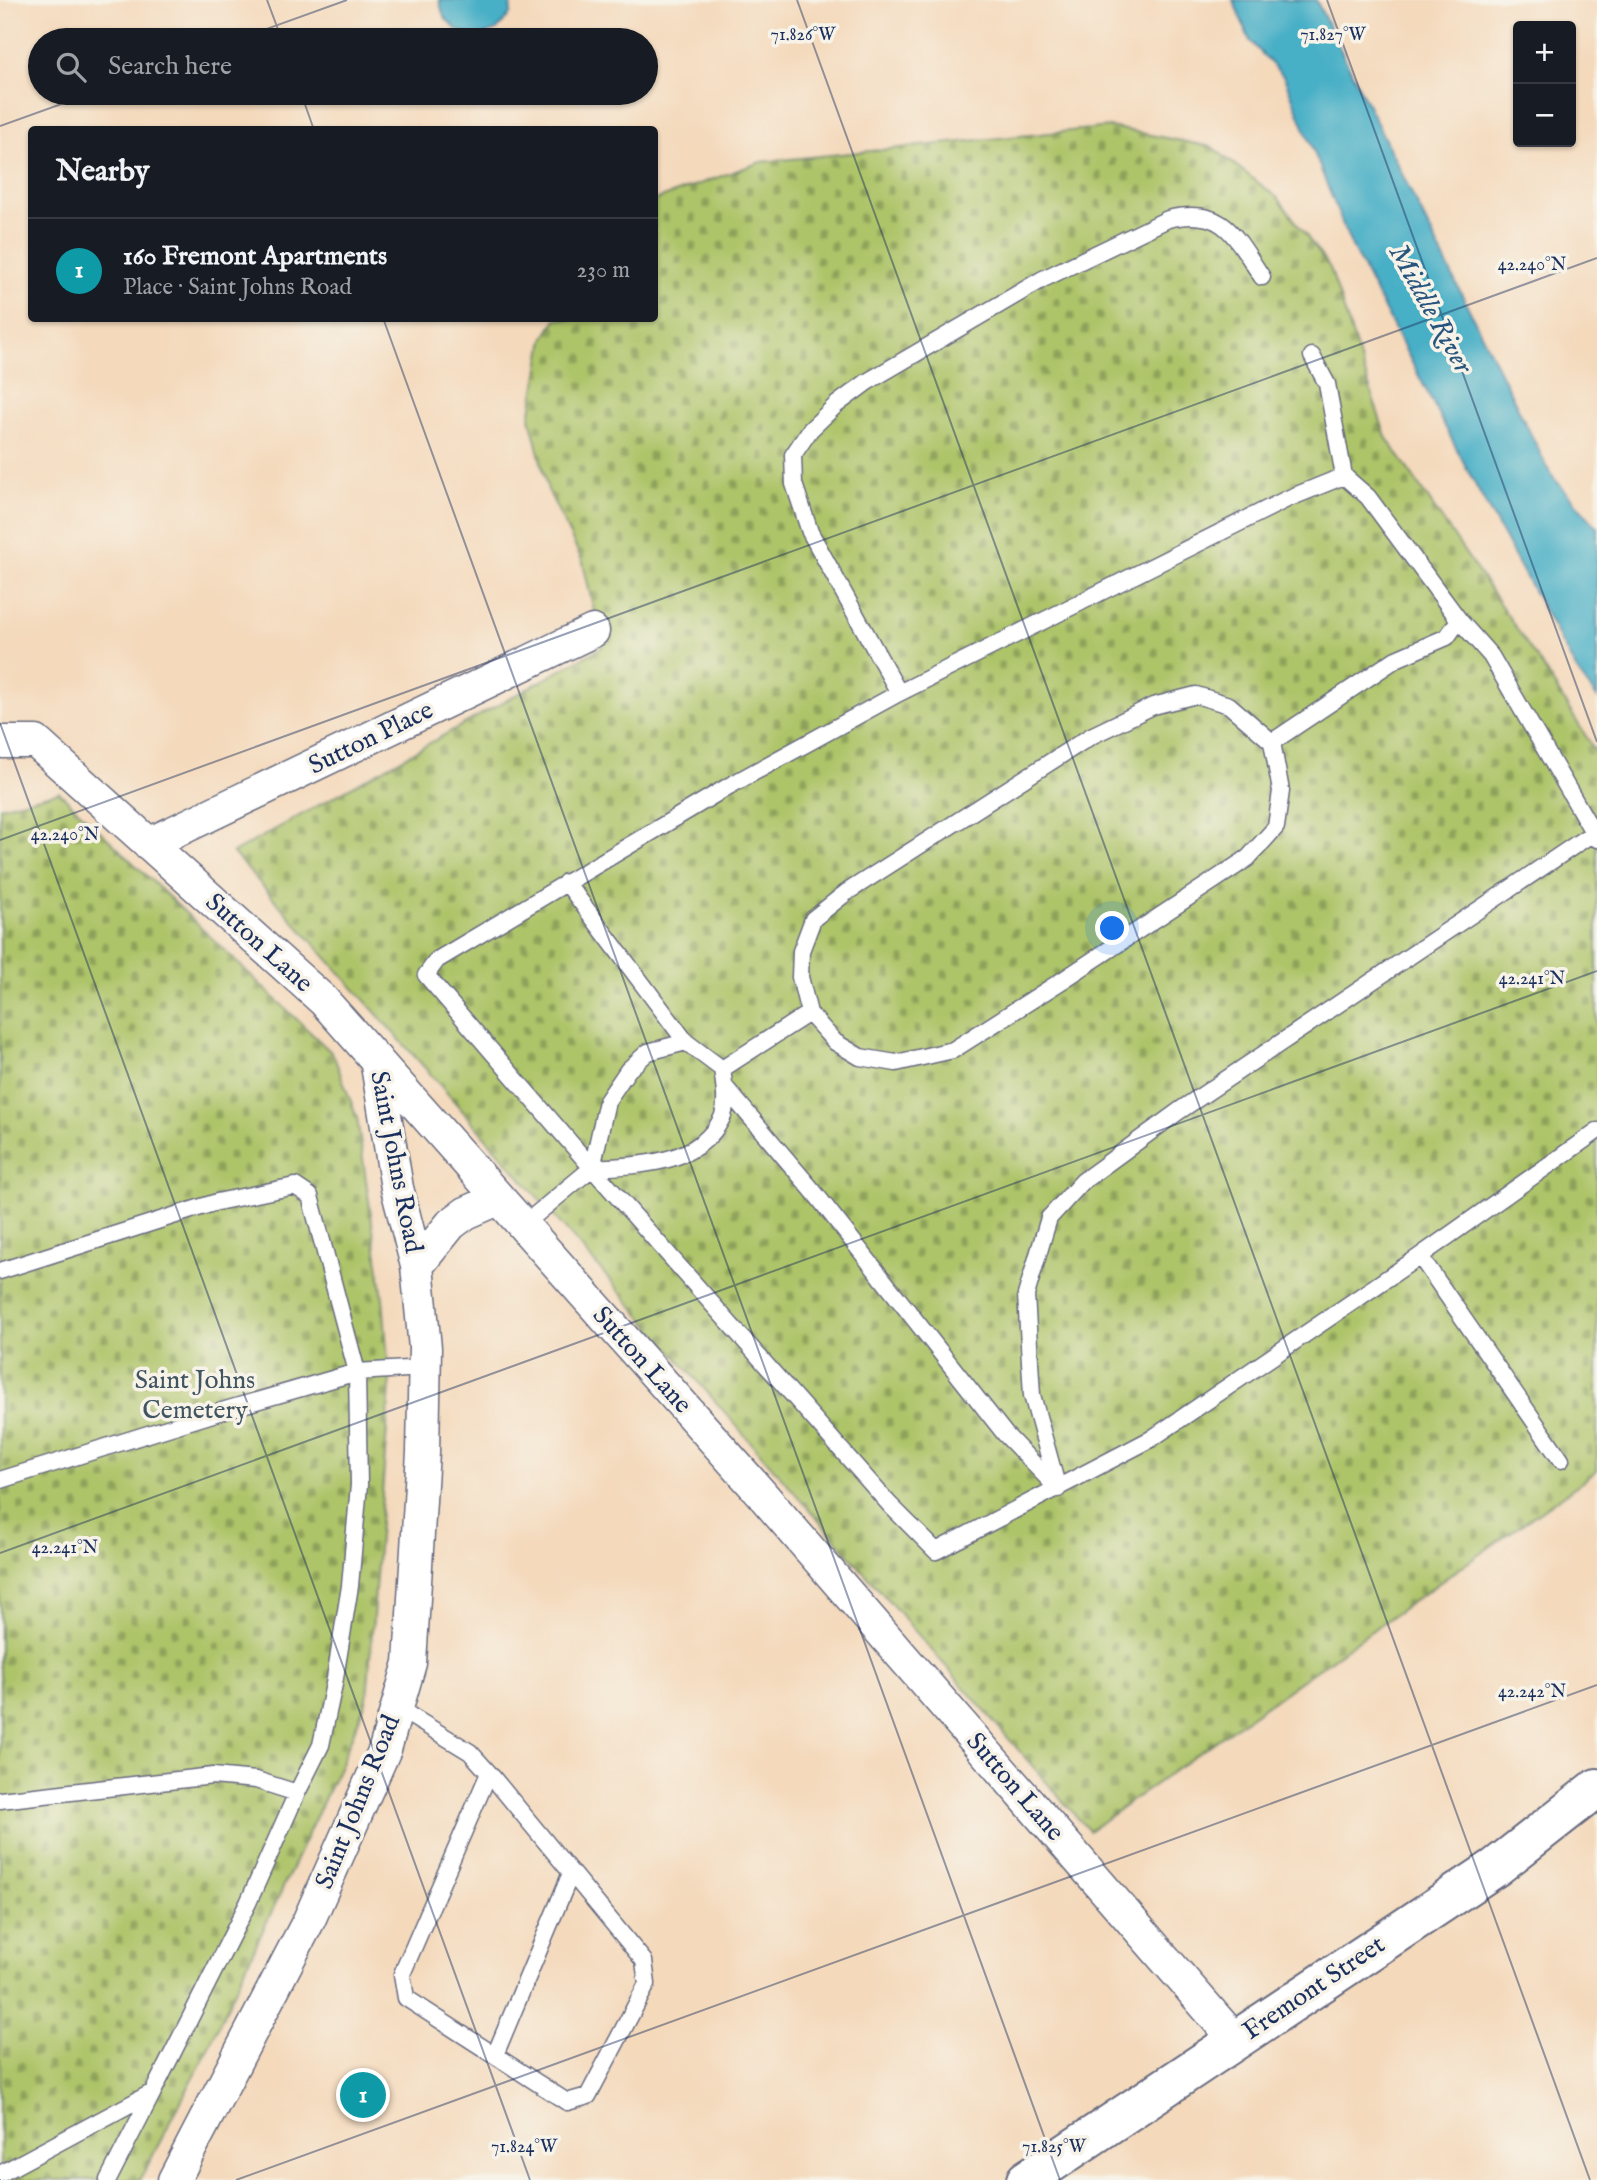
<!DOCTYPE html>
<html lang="en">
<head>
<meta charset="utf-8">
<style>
	body { margin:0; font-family:"IM FELL English",serif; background:#242831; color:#f1f3f6 }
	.controls { position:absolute; right:21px; top:21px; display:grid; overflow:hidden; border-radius:7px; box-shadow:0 2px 5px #0004 }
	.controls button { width:63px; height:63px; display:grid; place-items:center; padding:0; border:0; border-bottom:2px solid #363941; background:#171b24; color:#f1f3f6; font:35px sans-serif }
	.you { position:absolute; left:1113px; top:929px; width:24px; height:24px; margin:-18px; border:5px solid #fff; border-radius:50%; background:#1a73e8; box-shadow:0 0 0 10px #1a73e833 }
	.badge { display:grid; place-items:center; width:46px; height:46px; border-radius:50%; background:#ea580c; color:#fff; font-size:23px; font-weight:700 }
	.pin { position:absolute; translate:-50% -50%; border:4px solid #fff; box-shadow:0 2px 7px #0006 }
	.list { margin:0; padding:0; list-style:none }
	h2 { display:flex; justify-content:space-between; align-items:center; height:91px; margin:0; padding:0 28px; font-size:30px }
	h2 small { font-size:23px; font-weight:400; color:#9ea1a6 }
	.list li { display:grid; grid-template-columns:46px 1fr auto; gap:21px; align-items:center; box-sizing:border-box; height:105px; padding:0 28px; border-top:2px solid #363941 }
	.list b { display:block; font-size:26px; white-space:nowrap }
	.list p { margin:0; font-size:23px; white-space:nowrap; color:#9ea1a6 }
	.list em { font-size:23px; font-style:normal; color:#9ea1a6 }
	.icon { flex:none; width:38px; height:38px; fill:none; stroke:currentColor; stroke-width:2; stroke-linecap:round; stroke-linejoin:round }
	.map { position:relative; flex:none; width:1597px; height:2180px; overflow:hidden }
	.search { position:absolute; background:#171b24; box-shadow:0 2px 5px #0004; left:28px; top:28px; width:630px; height:77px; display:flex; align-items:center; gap:18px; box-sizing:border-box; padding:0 24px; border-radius:38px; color:#9ea1a6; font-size:26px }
	.panel { position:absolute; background:#171b24; box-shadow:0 2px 5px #0004; left:28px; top:126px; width:630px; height:196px; border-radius:7px }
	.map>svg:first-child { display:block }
	.cemetery { fill:url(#cemetery-stones); stroke:#647a64; stroke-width:2 }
	.water { fill:#47afc6; stroke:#316f92; stroke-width:2 }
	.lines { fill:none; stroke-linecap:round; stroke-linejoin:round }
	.lane-casing { stroke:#676a7f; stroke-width:19 }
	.street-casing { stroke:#676a7f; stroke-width:35 }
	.secondary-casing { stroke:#676a7f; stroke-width:42 }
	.lane { stroke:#fff; stroke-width:16 }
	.street { stroke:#fff; stroke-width:32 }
	.secondary { stroke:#fff; stroke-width:38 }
	.ticks { fill:none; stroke:#1b2f5e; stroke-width:2; stroke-opacity:0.45 }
	.labels { text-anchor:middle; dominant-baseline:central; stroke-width:7; stroke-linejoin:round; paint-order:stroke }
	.street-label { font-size:26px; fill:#1b2f5e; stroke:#f7f3e8 }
	.park-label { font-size:26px; fill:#405461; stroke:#f7f3e8 }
	.water-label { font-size:28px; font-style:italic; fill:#28557d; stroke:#f7f3e8 }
	.ticks-label { font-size:18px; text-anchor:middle; fill:#1b2f5e; stroke:#f7f3e8; stroke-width:7; stroke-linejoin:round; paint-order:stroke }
</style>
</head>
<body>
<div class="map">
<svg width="1597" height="2180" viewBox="0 0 1597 2180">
	<defs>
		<pattern id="cemetery-stones" width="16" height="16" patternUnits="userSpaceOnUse" patternTransform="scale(1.75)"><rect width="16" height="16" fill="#aec469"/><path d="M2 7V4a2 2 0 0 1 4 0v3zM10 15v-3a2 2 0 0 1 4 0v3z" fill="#8da05a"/></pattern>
	</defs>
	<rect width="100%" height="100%" fill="#f7f3e8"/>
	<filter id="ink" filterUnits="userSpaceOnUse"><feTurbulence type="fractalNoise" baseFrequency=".0143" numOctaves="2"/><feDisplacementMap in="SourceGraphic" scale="14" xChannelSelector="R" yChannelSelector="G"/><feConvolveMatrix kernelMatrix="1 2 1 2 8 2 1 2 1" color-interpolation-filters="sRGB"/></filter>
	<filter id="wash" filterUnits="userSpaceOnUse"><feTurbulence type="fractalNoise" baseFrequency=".00686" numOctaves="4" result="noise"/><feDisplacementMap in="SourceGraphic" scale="28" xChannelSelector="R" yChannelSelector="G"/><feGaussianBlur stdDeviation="1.57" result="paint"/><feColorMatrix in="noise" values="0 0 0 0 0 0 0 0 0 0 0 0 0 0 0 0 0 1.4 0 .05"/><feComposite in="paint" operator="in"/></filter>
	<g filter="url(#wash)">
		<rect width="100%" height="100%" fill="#f4d9bb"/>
		<path class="cemetery" d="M1110,127L1212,147L1279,199L1330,268L1386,437L1544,669L1597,754V1471L1089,1831L434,1078L233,853L602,647L583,562L548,490L530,418L544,339L556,319L654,318V202L658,199L761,162Z
			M59,792L333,1054L357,1118L383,1298L390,1386L367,1699L341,1763L200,2065L140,2180H0V807Z"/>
		<path class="water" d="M439,0H510L511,13L497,30L477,37L457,30L444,17Z
			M1233,0H1316L1551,475L1597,527V698L1577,671L1477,488L1351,245L1284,77L1250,41Z"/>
	</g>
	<g filter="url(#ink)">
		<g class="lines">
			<g class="lane-casing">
				<path id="lane" d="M1262,277C1234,235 1224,206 1168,219L1043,279L867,382L836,405L810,430L793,455L794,484L810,532L899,693L1287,499L1344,476L1327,384L1312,356
					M1344,476L1368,497L1459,620
					M1196,695L1229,705L1272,742L1281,791L1276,827L1248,858L1063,980L953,1050L896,1063L860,1057L835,1042L809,1013L800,977L801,951L813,919L847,892L1091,736L1153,706Z
					M1272,742L1396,659L1447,637L1459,620L1491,656L1597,839
					M566,882L686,1042
					M722,1069L809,1013
					M725,1087L814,1192L1005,1434L1058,1489L1032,1395L1026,1295L1049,1218L1083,1181L1179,1111L1593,833
					M592,1168L607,1101L628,1070L648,1052L686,1042L722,1069C724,1083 728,1105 722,1118C698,1166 637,1165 592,1168L426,975L437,960L729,786L899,693
					M522,1226L592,1168L890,1505L936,1551L1151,1439L1420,1256
					M0,1271L217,1202L295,1186L310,1196L357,1372L359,1485L350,1586L334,1684L321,1745L297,1793L248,1903L153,2092L0,2174
					M1561,1460L1420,1256L1597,1131
					M0,1480L232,1408L357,1372L424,1368
					M396,1707L470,1752L489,1773L644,1961L647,1984L588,2096L567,2102L406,1998L402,1974L489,1773
					M0,1800L213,1776L256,1780L297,1793
					M495,2055L571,1873
					M108,2180L153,2092"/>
			</g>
			<g class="street-casing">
				<path id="street" d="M0,742H36L323,1000L759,1491L1235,2040
					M149,844L593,631
					M417,1266L451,1224L466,1213L498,1199
					M174,2180L309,1920L385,1749L410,1663L423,1452L425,1348L417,1266L397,1188L376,1059"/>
			</g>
			<g class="secondary-casing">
				<path id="secondary" d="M1026,2180L1496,1867L1597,1788"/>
			</g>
			<use href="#lane" class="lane"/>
			<use href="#street" class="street"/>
			<use href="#secondary" class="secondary"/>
		</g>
	</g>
	<path class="ticks" d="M267,0L282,40M797,0L1590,2180M1327,0L1597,742M236,40L347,0M301,93L314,130M0,126L92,93M383,318L1060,2180M0,723L530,2180M0,840L1597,258M0,1553L1597,971M0,2179V2180M236,2180L1597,1685"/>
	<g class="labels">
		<g class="street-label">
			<text transform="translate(371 738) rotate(-26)">Sutton Place</text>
			<text transform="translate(259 943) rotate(42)">Sutton Lane</text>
			<text transform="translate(396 1162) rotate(79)">Saint Johns Road</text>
			<text transform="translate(642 1360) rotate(48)">Sutton Lane</text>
			<text transform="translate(1015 1787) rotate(49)">Sutton Lane</text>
			<text transform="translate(358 1802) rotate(-68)">Saint Johns Road</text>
			<text transform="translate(1314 1988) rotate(-34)">Fremont Street</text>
		</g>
		<g class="park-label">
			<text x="195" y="1380">Saint Johns<tspan x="195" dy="30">Cemetery</tspan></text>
		</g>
		<g class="water-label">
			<text transform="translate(1430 309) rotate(61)">Middle River</text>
		</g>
	</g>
	<g class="ticks-label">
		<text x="803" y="40">71.826°W</text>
		<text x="1333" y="40">71.827°W</text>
		<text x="1532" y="270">42.240°N</text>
		<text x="65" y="840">42.240°N</text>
		<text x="1532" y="984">42.241°N</text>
		<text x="65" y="1553">42.241°N</text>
		<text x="1532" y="1697">42.242°N</text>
		<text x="524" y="2152">71.824°W</text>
		<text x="1054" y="2152">71.825°W</text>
	</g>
</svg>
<div class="controls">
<button>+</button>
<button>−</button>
</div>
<div class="you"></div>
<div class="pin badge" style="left:363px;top:2095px;background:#0f9aa8">1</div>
<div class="search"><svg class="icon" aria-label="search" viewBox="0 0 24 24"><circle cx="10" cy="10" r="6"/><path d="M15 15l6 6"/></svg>Search here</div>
<section class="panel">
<h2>Nearby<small></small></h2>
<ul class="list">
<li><span class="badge" style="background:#0f9aa8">1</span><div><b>160 Fremont Apartments</b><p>Place · Saint Johns Road</p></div><em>230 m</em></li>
</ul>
</section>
</div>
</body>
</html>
